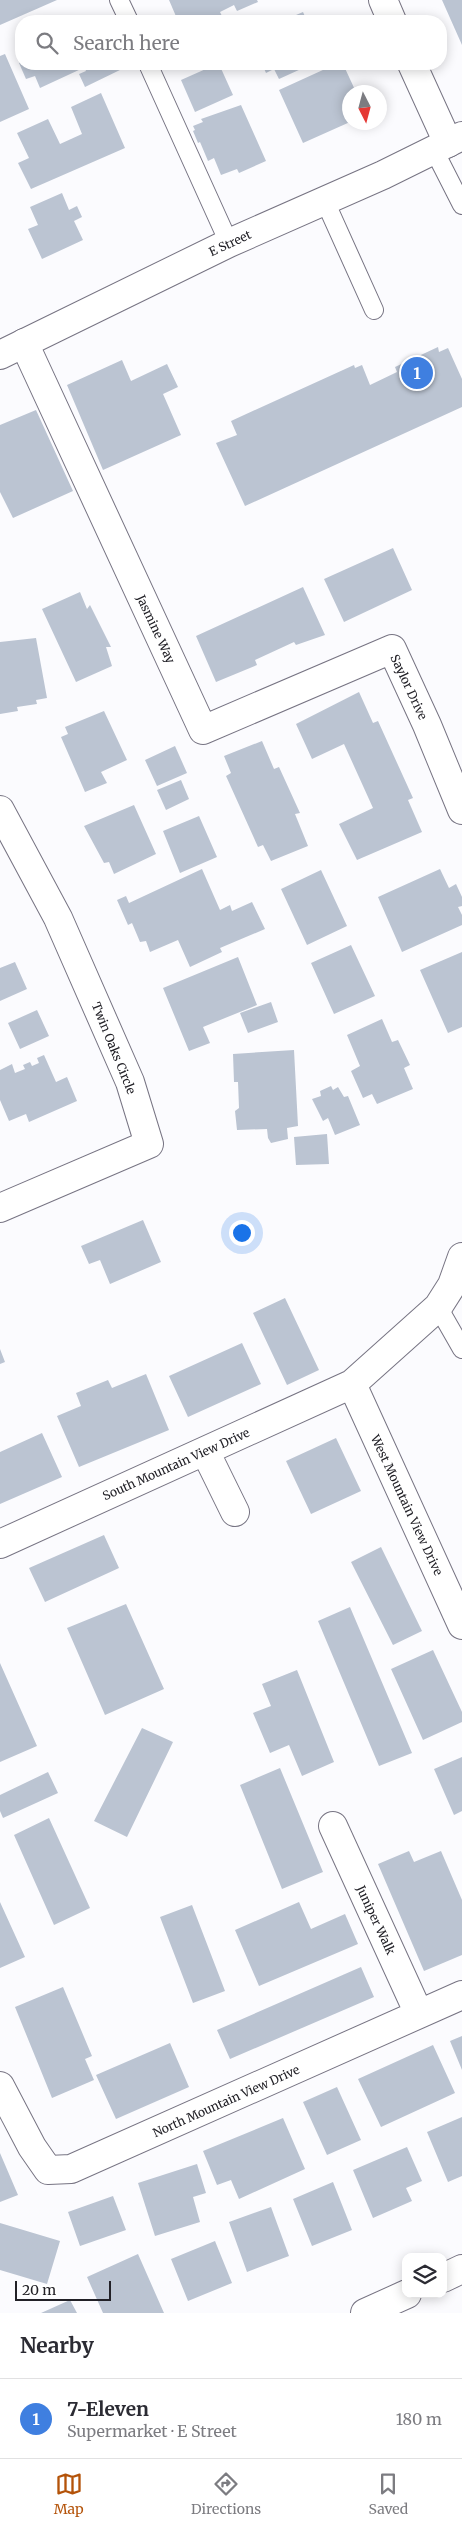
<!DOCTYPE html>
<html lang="en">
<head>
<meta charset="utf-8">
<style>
	body { margin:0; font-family:Merriweather,serif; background:#f2f2f3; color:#2b2b33 }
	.controls { position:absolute; right:15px; bottom:15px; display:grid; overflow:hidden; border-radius:10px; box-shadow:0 2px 12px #0003 }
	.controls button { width:45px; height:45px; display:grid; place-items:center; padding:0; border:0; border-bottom:1px solid #e1e1e2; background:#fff; color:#2b2b33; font:25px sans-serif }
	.compass { position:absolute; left:342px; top:85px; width:45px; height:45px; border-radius:50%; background:#fff; box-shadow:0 2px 12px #0003; rotate:174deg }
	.scale { position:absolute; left:15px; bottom:12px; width:96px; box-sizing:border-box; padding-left:5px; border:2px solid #222127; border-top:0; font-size:14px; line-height:18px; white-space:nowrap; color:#222127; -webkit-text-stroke:4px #fff; paint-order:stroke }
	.you { position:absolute; left:241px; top:1232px; width:18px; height:18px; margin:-12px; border:4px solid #fff; border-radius:50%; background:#1a73e8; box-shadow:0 0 0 8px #1a73e833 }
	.badge { display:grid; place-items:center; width:32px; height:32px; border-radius:50%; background:#b45309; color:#fff; font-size:16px; font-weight:700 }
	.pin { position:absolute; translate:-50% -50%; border:2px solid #fff; box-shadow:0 1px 5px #0006 }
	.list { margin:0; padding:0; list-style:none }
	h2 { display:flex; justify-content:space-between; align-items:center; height:65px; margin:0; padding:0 20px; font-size:21px }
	h2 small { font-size:16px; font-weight:400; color:#7c7c81 }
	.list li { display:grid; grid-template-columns:32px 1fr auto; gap:15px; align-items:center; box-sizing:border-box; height:80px; padding:0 20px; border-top:1px solid #e1e1e2 }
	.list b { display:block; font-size:19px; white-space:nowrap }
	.list p { margin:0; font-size:16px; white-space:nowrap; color:#7c7c81 }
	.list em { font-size:16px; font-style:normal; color:#7c7c81 }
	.icon { flex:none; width:28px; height:28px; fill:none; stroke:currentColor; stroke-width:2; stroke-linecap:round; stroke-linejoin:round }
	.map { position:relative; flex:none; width:462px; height:2313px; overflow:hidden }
	.search { position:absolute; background:#fff; box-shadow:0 2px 12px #0003; left:15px; right:15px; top:15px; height:55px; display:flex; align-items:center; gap:12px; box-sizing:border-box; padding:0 18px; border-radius:20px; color:#7c7c81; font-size:19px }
	.sheet { height:145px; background:#fff }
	nav { display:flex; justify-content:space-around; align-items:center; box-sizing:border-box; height:70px; border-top:1px solid #e1e1e2; background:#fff; font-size:14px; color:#7c7c81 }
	nav a { display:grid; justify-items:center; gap:2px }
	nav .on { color:#b45309 }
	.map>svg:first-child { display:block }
	.building { fill:#bbc4d2 }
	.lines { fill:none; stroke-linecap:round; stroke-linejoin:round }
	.service-casing { stroke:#777483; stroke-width:20 }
	.minor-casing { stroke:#777483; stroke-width:30 }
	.tertiary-casing { stroke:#777483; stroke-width:30 }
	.primary-casing { stroke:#777483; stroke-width:30 }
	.service { stroke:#fff; stroke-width:18 }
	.minor { stroke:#fff; stroke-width:28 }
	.tertiary { stroke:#fff; stroke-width:28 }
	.primary { stroke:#fff; stroke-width:28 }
	.labels { text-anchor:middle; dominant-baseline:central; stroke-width:4; stroke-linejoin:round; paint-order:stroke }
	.street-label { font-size:12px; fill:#222127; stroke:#fff }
</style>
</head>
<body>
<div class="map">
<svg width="462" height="2313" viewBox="0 0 462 2313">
	<rect width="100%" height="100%" fill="#fbfbfe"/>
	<path class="building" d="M0,0H57L0,25Z
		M169,0H257L258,2L237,11L234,5L220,12L223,18L217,21H178Z
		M442,0H462V45Z
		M303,12L307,21H282Z
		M5,54L29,109L0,122V56Z
		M21,62V64H79L81,69L40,88L35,76L26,79L19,63Z
		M83,64H120L122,69L85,87L79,74L86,71Z
		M217,64H219L233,95L195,112L181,80Z
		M262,64H312L279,79L274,69L266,73Z
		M336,64H343L356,92H350V122L303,143L279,90Z
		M101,93L125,148L31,189L18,163L29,158L17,133L48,119L60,144L82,134L71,107Z
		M241,105L266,161L239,173L237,169L221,175L214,158L208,161L200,142L198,143L193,131L195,130L193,126L203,122L201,119Z
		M62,193L69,210L77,206L82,217L74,221L83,240L42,259L28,229L38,225L30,207Z
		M438,347L439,352L448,348L462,379V407L245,506L216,443L237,435L231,421L354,365L355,368L362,365L370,385L397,372L395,367Z
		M122,360L131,381L167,364L178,387L163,394L181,435L103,470L67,385Z
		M36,410L73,491L13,518L0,492V425Z
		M393,548L412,590L344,622L324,579Z
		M303,587L325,635L296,645L294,642L255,660L257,665L216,682L196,636Z
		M80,592L87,609L90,605L111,647H106L112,666L76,682L42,609Z
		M36,638L47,698L36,700L37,704L17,707L18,711L0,714V642Z
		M359,692L373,723L378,721L413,798L408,800L422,832L357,860L339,824L373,808L344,744L312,759L296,724Z
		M104,711L127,760L101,772L107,783L85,792L61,737L68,734L65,727Z
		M262,741L274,769L279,767L300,813L295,814L308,846L271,861L263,845L258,847L226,776L231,773L224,756Z
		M175,746L187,773L157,786L145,760Z
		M181,780L189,799L166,810L157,790Z
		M134,805L156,854L114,874L109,862L104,863L84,826Z
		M199,816L217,857L180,873L163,831Z
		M202,869L220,910L230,905L232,911L252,902L265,929L220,948L222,952L190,967L178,940L150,952L146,941L140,942L132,923L128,925L117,900L126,896L129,903Z
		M440,869L449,888L456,884L462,897V906L458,907L462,915V925L402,952L378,897Z
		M321,870L347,926L307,945L281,889Z
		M351,945L375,996L334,1014L311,963Z
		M462,952V1027L448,1033L420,970Z
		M238,957L257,1005L203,1027L210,1043L189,1051L163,988Z
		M15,962L27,989L0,1001V968Z
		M271,1002L278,1022L248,1033L240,1013Z
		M37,1010L49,1036L20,1049L8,1023Z
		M382,1019L392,1042L398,1040L410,1065L404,1068L413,1089L377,1104L372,1094L363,1098L351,1071L360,1066L347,1035Z
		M294,1050L298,1126L287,1128L288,1139L271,1143L268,1138L267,1129L237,1130L235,1111L239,1108L238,1082H234L233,1054Z
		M44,1055L56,1082L67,1077L77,1101L29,1122L26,1114L9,1121L0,1100V1070L12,1064L15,1073L25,1069L23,1065L30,1062L32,1066L39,1063L37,1058Z
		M331,1086L333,1090L338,1087L344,1097L348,1096L360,1125L335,1135L328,1118L323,1121L312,1099L321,1096L320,1091Z
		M327,1134L329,1164L296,1165L294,1137Z
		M143,1220L161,1262L110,1284L100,1260L89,1264L81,1246Z
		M285,1298L319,1370L287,1385L253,1313Z
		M242,1343L261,1384L188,1417L169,1376Z
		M0,1349L5,1362L0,1364Z
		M146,1374L169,1430L79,1467L57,1416L81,1406L76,1393L108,1380L112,1388Z
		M42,1433L62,1477L0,1504V1452Z
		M336,1438L361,1491L311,1514L286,1461Z
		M104,1535L119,1568L45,1602L29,1568Z
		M381,1547L422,1631L393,1645L351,1562Z
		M126,1604L164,1689L105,1715L67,1628Z
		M350,1607L412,1753L379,1766L318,1621Z
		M433,1650L462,1712V1722L423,1740L391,1669Z
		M0,1663L37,1746L0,1762Z
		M297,1670L334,1762L302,1776L289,1745L270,1753L253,1713L271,1706L262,1684Z
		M142,1728L173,1742L127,1837L94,1821Z
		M462,1757V1811L454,1815L434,1769Z
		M280,1768L323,1872L282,1889L240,1785Z
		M48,1772L58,1793L3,1818L0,1811V1795Z
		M49,1818L90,1908L54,1925L14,1835Z
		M409,1851L414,1862L441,1851L462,1900V1955L424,1971L378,1864Z
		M0,1902L25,1957L0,1968Z
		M299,1902L311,1929L345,1914L358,1944L259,1986L235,1930Z
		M192,1905L225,1991L193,2003L160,1917Z
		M361,1967L374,1997L230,2059L217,2030Z
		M63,1987L92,2056L85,2059L94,2080L52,2098L15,2007Z
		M462,2036V2070L450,2041Z
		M170,2043L189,2087L116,2119L96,2075Z
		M433,2045L455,2093L381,2127L358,2079Z
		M337,2087L361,2140L327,2155L303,2102Z
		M462,2117V2176L448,2182L427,2132Z
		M283,2118L305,2169L239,2199L231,2180L217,2185L203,2151Z
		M407,2147L422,2181L406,2188L412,2201L373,2218L353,2170Z
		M0,2153L18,2195L0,2202Z
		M197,2164L206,2193L193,2197L200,2222L155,2236L138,2183Z
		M333,2182L352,2230L312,2246L293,2199Z
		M113,2196L126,2230L80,2246L68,2212Z
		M271,2207L289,2256L247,2272L229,2222Z
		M0,2223L60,2241L47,2284L0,2270Z
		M215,2241L232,2283L188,2301L171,2259Z
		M138,2254L164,2313H103L87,2277Z
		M70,2300L77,2313H41Z"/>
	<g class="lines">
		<g class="service-casing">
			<path id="service" d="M119,0L129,21
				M148,64L229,243
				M434,150L462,205
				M324,199L374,310
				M438,1307L462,1349"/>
		</g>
		<g class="minor-casing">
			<path id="minor" d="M383,0L392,21
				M412,64L448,143
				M24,343L203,730L392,649L427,725L462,810
				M0,810L58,918L130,1082L149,1144L0,1208
				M352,1384L462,1625
				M205,1451L235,1512
				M0,1544L352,1384L438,1307L452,1285L462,1257
				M333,1826L419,2014
				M0,2086L32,2147L48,2170L71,2169L462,1995"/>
		</g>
		<g class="tertiary-casing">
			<path id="tertiary" d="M443,2278L462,2269
				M365,2313L407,2294"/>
		</g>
		<g class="primary-casing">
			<path id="primary" d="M0,355L229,243L383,175L462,136"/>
		</g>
		<use href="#service" class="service"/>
		<use href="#minor" class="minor"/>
		<use href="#tertiary" class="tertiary"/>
		<use href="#primary" class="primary"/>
	</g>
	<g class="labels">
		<g class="street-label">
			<text transform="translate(230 243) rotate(-25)">E Street</text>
			<text transform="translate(156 629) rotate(65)">Jasmine Way</text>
			<text transform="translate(409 687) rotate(65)">Saylor Drive</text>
			<text transform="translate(114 1048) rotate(68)">Twin Oaks Circle</text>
			<text transform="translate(176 1464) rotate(-24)">South Mountain View Drive</text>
			<text transform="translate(407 1505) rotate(65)">West Mountain View Drive</text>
			<text transform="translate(376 1920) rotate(65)">Juniper Walk</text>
			<text transform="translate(226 2101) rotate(-24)">North Mountain View Drive</text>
		</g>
	</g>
</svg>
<div class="controls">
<button><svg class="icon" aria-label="layers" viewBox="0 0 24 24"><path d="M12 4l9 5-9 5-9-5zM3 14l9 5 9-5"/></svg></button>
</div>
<svg class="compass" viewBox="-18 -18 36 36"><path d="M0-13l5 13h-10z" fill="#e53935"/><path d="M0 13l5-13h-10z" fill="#7c7c81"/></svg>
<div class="scale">20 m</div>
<div class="you"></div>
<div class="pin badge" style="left:417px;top:373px;background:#3f7fe0">1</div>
<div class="search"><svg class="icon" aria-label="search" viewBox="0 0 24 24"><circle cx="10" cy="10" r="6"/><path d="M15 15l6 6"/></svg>Search here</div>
</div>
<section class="sheet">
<h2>Nearby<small></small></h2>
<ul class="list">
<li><span class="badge" style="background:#3f7fe0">1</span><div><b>7-Eleven</b><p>Supermarket · E Street</p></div><em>180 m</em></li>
</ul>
</section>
<nav>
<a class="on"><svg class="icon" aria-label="map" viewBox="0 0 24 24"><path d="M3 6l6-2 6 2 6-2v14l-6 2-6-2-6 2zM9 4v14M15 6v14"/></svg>Map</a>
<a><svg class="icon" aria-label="directions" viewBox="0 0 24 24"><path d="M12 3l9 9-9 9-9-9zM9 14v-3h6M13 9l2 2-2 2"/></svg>Directions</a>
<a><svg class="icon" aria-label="saved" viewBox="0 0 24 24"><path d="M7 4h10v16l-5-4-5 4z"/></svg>Saved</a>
</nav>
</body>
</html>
